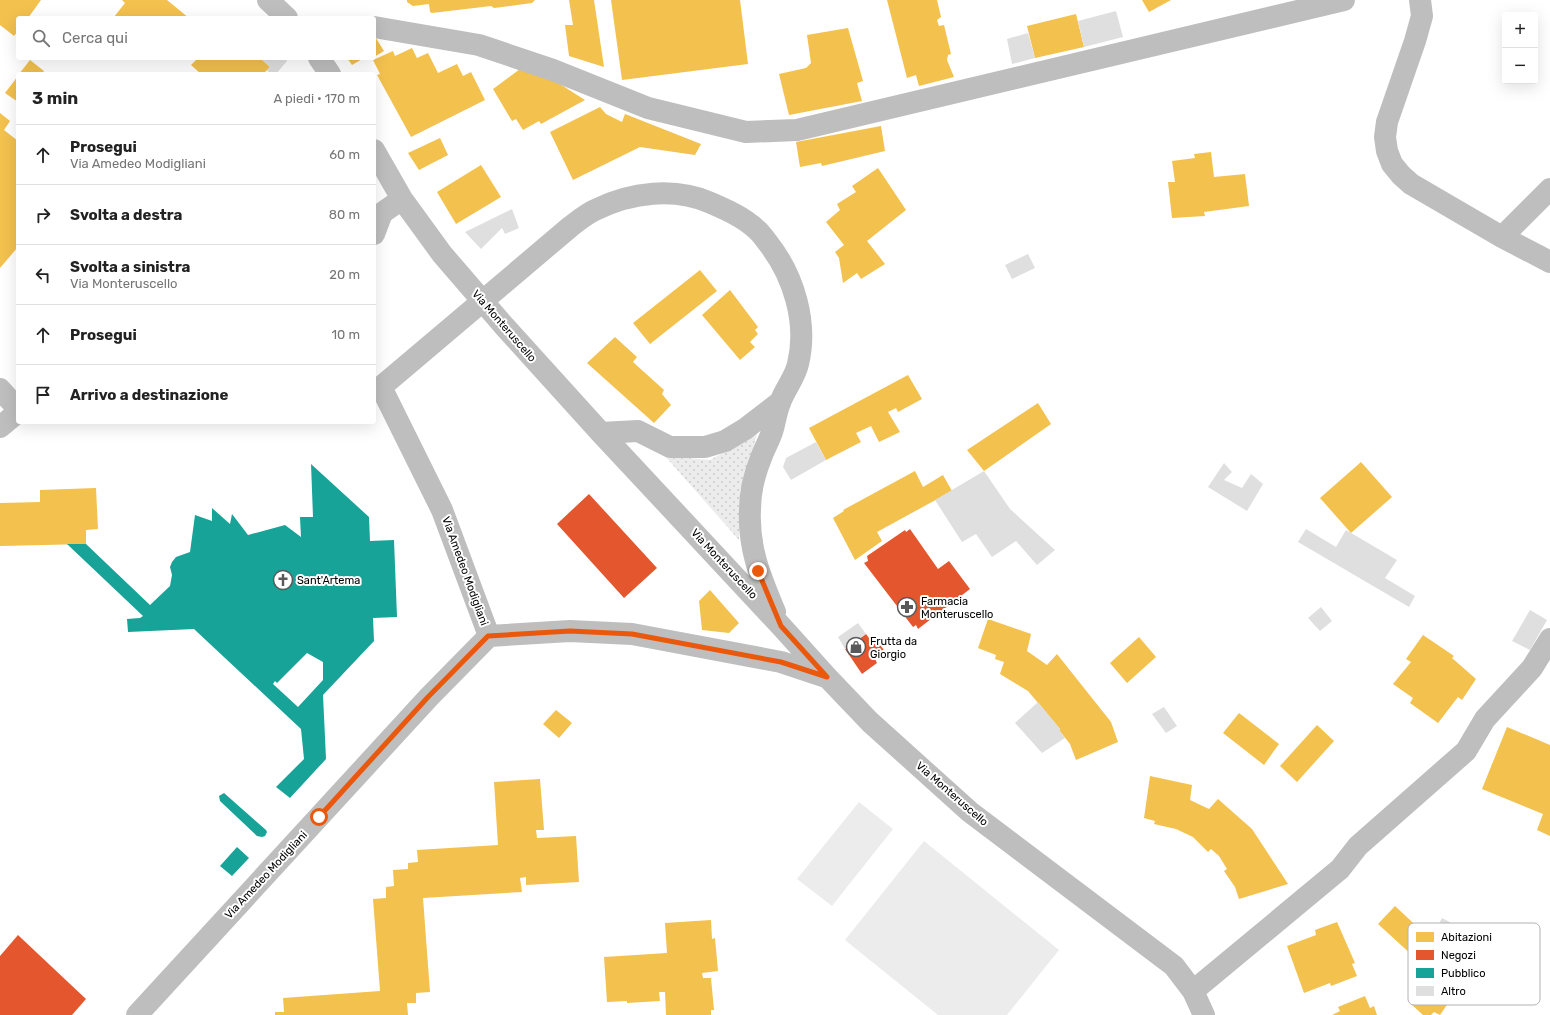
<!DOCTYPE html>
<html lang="it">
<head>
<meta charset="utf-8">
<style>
	body { margin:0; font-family:Rubik,sans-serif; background:#f2f2f2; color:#222 }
	.controls { position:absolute; right:12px; top:12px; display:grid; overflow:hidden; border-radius:4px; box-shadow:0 4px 16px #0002 }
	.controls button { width:36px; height:36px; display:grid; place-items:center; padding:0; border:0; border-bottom:1px solid #e0e0e0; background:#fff; color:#222; font:20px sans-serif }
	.stop { position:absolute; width:12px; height:12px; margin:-9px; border:3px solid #ea580c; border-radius:50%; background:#fff }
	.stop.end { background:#ea580c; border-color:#fff; box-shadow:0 1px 4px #0008 }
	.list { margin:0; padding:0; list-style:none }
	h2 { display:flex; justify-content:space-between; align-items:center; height:52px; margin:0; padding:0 16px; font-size:17px }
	h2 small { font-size:13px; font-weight:400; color:#767676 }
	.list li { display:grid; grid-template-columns:26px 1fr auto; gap:12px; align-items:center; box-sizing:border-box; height:60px; padding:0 16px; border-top:1px solid #e0e0e0 }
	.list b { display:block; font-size:15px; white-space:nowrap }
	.list p { margin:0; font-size:13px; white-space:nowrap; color:#767676 }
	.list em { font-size:13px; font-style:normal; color:#767676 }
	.icon { flex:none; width:22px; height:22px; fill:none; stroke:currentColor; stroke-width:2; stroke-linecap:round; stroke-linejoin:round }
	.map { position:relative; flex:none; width:1550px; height:1015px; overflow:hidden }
	.search { position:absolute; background:#fff; box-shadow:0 4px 16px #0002; left:16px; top:16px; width:360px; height:44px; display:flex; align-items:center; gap:10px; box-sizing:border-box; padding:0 14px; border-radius:4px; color:#767676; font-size:15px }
	.panel { position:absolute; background:#fff; box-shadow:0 4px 16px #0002; left:16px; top:72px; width:360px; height:352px; border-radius:4px }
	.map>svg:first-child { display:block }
	.grass { fill:url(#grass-dots) }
	.garden { fill:#ececec }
	.homes { fill:#f2c14e }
	.shops { fill:#e4572e }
	.public { fill:#17a398; fill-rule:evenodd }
	.building { fill:#dfdfdf }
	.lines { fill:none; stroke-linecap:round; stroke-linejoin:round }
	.minor { stroke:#bebebe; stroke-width:22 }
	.route { stroke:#ea580c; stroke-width:5 }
	.labels { text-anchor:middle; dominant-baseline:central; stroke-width:4; stroke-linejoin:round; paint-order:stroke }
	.street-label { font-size:11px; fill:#000; stroke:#fff }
	.poi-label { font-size:11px; fill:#000; stroke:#fff; text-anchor:start }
	.key { fill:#fff; stroke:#b2b2b2; stroke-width:1 }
	.key-label { font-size:11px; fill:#000 }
</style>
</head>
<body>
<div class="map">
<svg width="1550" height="1015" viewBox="0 0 1550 1015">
	<defs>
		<pattern id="grass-dots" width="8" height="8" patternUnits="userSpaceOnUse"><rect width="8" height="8" fill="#ececec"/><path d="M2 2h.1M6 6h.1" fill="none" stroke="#c9c9c9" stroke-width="1.8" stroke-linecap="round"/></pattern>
	</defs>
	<rect width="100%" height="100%" fill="#fff"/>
	<path class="grass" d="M757,434L740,492L739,540L665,456L710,460Z"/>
	<path class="garden" d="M859,802L893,829L832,906L797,879Z
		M924,841L1059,950L1007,1015H938L845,940Z"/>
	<path class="homes" d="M0,0H41L28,18H18V31L14,36L0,25Z
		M122,0H167L189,18H115L114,17L125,3Z
		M407,0H535L532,3L494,8L491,6L432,13L430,12L429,4L413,6L407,2Z
		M569,0H594L604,67L569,56L565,25H573Z
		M611,0H740L748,64L622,80Z
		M887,0H937L941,17L937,20L939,26L944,25L951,54L948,55L947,60L954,77L919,86L916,75L907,78Z
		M1142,0H1171L1149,12Z
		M1076,14L1084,47L1035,58L1027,26Z
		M848,28L863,81L857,83L862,101L789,115L779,74L806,68L811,63L807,35Z
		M374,35L384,51L374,57Z
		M412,48L417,58L428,53L438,73L457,64L463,76L471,72L485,100L411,137L377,75L380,74L373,60L393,51L395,56Z
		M198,58H260L270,67L263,74H201L191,65Z
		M347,58H364L352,65Z
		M30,60L44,71L42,74H19Z
		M520,69L552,79L585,100L541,124L539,121L523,130L516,119L512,121L493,89Z
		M18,76V102L5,93Z
		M600,107L606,114L622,122L625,114L701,144L695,155L640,147L573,180L550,132Z
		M0,113L10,121L4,130L18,141V247L0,268Z
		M881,126L885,151L822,166L821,163L800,167L796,142Z
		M440,138L448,155L419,170L408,153Z
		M1211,152L1214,177L1245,174L1249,206L1204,212L1205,216L1172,218L1168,182H1175L1172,161L1195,158L1194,154Z
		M481,165L501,197L456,224L437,192Z
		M878,168L906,210L867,241L885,264L861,279L857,273L843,283L839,258L835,252L844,245L826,222L840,210L837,204L856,192L852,186Z
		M700,270L717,291L650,344L633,323Z
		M730,290L758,327L755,330L758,334L750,342L755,347L740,360L702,315Z
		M615,337L637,357L633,362L664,390L662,394L671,405L654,423L587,363Z
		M908,375L922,399L898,412L896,408L888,412L900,432L879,442L871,426L856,433L861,442L826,460L809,428Z
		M1038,403L1051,424L984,471L967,450Z
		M1361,462L1392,497L1351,533L1320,498Z
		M915,471L923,487L943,475L952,491L877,532L882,541L855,560L833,518L844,511L843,510Z
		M96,488L98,529L86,530V544L0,546V503L40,502V490Z
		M710,590L739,623L729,633L702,630L699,601Z
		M988,619L1031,634L1027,651L1047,665L1057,654L1111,722L1118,742L1076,760L1070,744L1059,730L1060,729L1028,691L1000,674L1004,662L995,659L996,655L978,648Z
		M1423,635L1454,656L1452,658L1476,679L1462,700L1458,697L1438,723L1410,703L1413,698L1393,684L1411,662L1406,659Z
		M1139,637L1156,657L1127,683L1110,663Z
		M556,710L572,723L559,738L543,724Z
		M1239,713L1279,744L1264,765L1223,733Z
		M1317,725L1334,741L1297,782L1280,766Z
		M1507,727L1550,745V836L1537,830L1543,814L1482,789Z
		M1150,776L1192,785L1190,800L1209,809L1218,799L1252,829L1288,884L1239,899L1235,887L1224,871L1227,869L1219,856L1211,849L1208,852L1193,837L1176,829L1154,824L1155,821L1144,818Z
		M540,779L544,830H536L537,838L576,836L579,882L526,885V877L520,878L522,892L423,898L430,992L416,993V1003H407L408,1015H275V1012H284L283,998L380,991L373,899L386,898V887L394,886L393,870L408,869V863L418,862L417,850L498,845L494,782Z
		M1395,906L1468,974L1440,1015L1434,1012L1431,1015H1423L1411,1004L1436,977L1378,924Z
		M711,920L712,939L715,938L718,971L702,973L703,978H711L714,1010H711V1015H666L665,992H659L660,1001L627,1003V1001L607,1002L604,957L667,953L665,923Z
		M1337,922L1355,963L1352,964L1357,976L1331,986L1330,983L1304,993L1287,946L1316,935L1315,930Z
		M1365,996L1370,1008L1374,1006L1377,1015H1332L1340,1011L1338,1007Z"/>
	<path class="shops" d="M589,494L657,568L624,598L557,524Z
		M910,529L938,569L949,561L970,589L918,629L916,625L913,627L864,563L868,561L867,556L905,530L906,532Z
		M866,634L869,638L874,635L885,652L875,659L877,663L862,674L845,649Z
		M18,935L86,999L72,1015H0V956Z"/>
	<path class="public" d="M311,464L369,517L370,541L394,540L397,617L373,618L374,641L323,695L326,759L290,798L276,787L304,759L301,729L194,629L128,632L127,619L140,618L143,616L67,544H86L150,605L170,586L172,575L170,567L172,562L176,557L190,552L195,515L212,521V508L230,524L232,514L248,535L285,525L301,537L300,517H313ZM307,653L323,662V680L298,707L273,684L275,681L277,683Z
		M224,793L266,830L267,832L265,836L262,837L257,836L220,801L219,796Z
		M237,847L249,858L232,876L220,866Z"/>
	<path class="building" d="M1116,11L1123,37L1084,47L1078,21Z
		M1028,33L1035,58L1012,64L1007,39Z
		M260,58H285L287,61L276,74H270L267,70L270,67Z
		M512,209L519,228L505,234L502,228L481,249L465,232Z
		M1028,254L1035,268L1012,279L1005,265Z
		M816,442L826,460L791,480L783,467L786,458Z
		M1224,463L1232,472L1224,480L1242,488L1251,474L1263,484L1247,511L1208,487Z
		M984,471L1010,509L1055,550L1037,565L1016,541L992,557L976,534L962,542L935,500Z
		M1306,529L1336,547L1346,530L1397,560L1385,578L1415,596L1409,607L1298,542Z
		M1321,607L1332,621L1320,631L1308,618Z
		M1530,610L1547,620L1530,650L1512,641Z
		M858,623L866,634L845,649L838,637Z
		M1038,702L1060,729L1059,730L1065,738L1042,753L1015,723Z
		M1164,707L1177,726L1166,733L1152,714Z
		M1442,918L1463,929L1453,948L1432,937Z"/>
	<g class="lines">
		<path class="minor" d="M268,0L287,18
			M1420,0L1422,16L1415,41L1387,122L1385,137L1387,151L1392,164L1401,175L1411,184L1502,237L1550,262
			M374,27L479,45L553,70L648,108L746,132L797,130L1344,0
			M319,58L330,74
			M374,150L402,199L442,254L505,327L601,433L781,626L827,677L870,722L970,812L1174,966L1193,991L1204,1015
			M374,234L382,213L402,199
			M1502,237L1550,189
			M381,387L570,227C578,221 586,214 595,210C631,192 675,187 711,203C727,210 743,217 756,229C761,233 764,238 768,243C794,276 808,323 798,364C795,378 784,390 780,403C776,412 775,423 772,432C769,441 764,449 761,458C755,473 750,492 750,509C748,548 760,576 775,612
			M381,387L442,510L489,636
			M0,389L18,409
			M0,427L18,412
			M601,433L638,431L670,447H705L725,441L745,429L780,402
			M489,636L570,631L632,634L781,662L826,677
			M1193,991L1340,869L1358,846L1466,751L1485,719L1532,668L1550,639
			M137,1015L429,697L489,636"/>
	</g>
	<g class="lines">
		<path class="route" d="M319,817L428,697L488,636L570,631L632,634L781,662L827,677L781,626L758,571"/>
	</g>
	<defs>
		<g id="church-ring" transform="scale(1)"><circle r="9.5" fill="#fff" stroke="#595959" stroke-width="1.5"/><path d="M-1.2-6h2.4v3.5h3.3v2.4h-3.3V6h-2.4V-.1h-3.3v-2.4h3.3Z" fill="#595959"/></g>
		<g id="pharmacy-ring" transform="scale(1)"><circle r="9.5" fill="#fff" stroke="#595959" stroke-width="1.5"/><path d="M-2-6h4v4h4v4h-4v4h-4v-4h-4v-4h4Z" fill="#595959"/></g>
		<g id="shop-ring" transform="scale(1)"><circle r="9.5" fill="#fff" stroke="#595959" stroke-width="1.5"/><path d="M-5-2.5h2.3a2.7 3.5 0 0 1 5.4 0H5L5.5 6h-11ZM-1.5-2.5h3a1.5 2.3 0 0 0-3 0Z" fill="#595959"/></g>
	</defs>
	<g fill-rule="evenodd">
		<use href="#church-ring" x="283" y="580"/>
		<use href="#pharmacy-ring" x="907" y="607"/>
		<use href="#shop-ring" x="856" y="647"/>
	</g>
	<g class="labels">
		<g class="street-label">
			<text transform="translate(504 326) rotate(49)">Via Monteruscello</text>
			<text transform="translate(724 564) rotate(47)">Via Monteruscello</text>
			<text transform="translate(465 571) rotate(70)">Via Amedeo Modigliani</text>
			<text transform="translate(952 794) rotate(41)">Via Monteruscello</text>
			<text transform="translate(266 875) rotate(-47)">Via Amedeo Modigliani</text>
		</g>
		<g class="poi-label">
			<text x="297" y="580">Sant'Artema</text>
			<text x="921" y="601">Farmacia<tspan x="921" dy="13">Monteruscello</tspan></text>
			<text x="870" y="641">Frutta da<tspan x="870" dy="13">Giorgio</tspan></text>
		</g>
	</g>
	<rect x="1408" y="923" width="132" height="82" rx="6" class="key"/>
	<rect x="1416" y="932" width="18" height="10" fill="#f2c14e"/>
	<rect x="1416" y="950" width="18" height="10" fill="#e4572e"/>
	<rect x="1416" y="968" width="18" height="10" fill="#17a398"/>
	<rect x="1416" y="986" width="18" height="10" fill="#dfdfdf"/>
	<g class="key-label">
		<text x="1441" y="941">Abitazioni</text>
		<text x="1441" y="959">Negozi</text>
		<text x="1441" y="977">Pubblico</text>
		<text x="1441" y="995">Altro</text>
	</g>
</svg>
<div class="controls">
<button>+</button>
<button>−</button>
</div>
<div class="stop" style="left:319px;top:817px"></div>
<div class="stop end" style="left:758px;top:571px"></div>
<div class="search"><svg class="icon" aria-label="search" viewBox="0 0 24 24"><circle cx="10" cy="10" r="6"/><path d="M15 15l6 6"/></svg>Cerca qui</div>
<section class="panel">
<h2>3 min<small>A piedi · 170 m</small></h2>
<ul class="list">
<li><svg class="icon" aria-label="ahead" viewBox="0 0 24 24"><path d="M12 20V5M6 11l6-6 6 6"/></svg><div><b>Prosegui</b><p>Via Amedeo Modigliani</p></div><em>60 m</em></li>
<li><svg class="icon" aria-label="right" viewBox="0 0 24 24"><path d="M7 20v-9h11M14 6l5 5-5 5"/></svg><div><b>Svolta a destra</b></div><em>80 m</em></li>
<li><svg class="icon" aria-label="left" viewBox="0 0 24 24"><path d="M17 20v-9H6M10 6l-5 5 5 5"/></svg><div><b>Svolta a sinistra</b><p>Via Monteruscello</p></div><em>20 m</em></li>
<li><svg class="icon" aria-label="ahead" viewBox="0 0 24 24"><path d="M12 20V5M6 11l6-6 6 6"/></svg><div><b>Prosegui</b></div><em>10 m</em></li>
<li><svg class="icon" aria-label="arrive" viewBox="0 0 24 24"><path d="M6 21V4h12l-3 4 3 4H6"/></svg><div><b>Arrivo a destinazione</b></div></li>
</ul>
</section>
</div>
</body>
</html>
